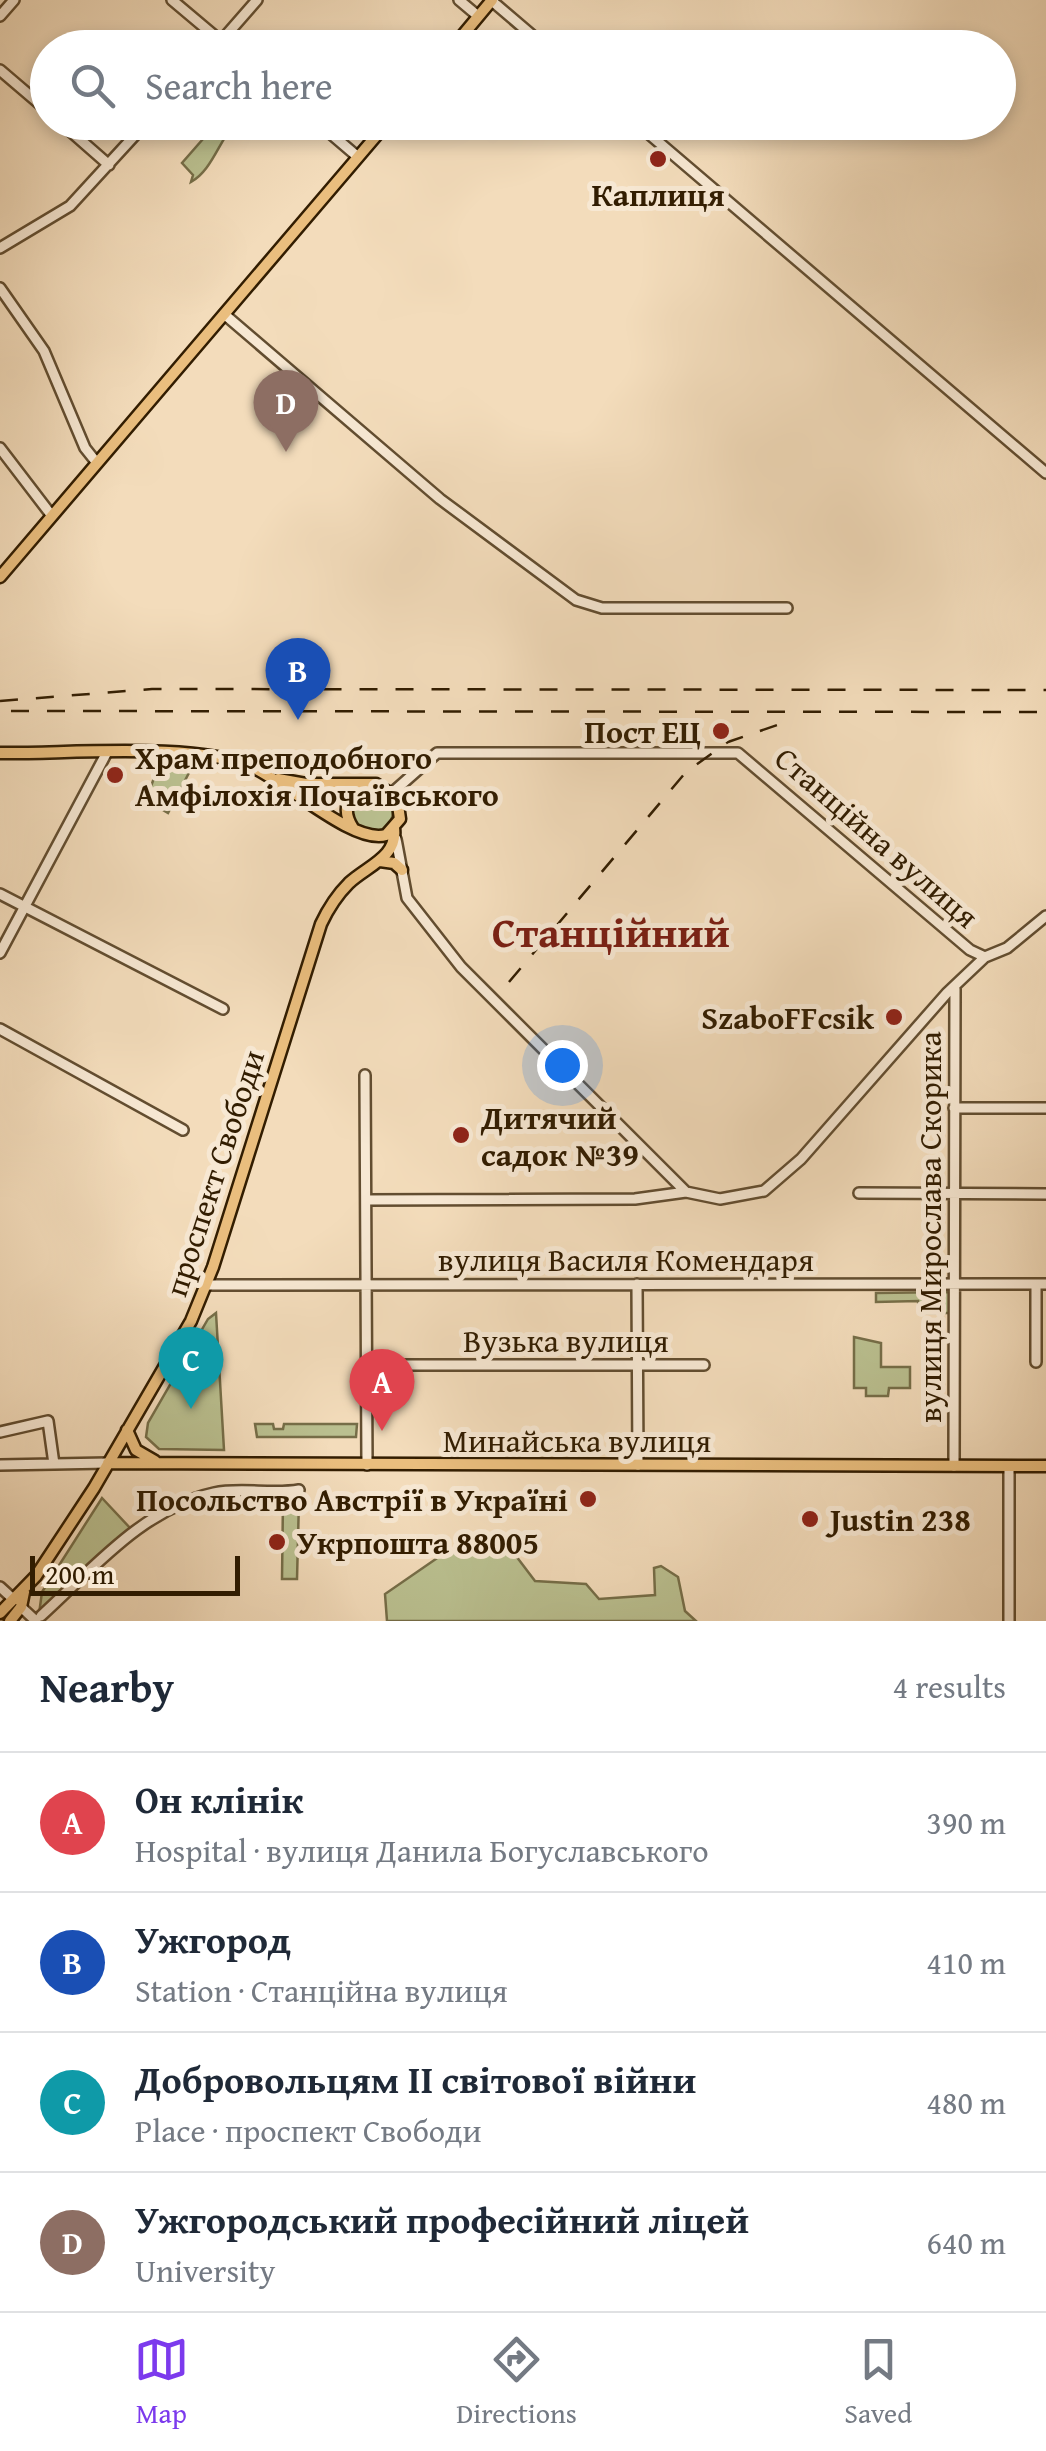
<!DOCTYPE html>
<html lang="en">
<head>
<meta charset="utf-8">
<style>
	body { margin:0; font-family:"Gentium Book Plus",serif; background:#f6f6f7; color:#1f2937 }
	.scale { position:absolute; left:30px; bottom:25px; width:210px; box-sizing:border-box; padding-left:10px; border:5px solid #321d01; border-top:0; font-size:28px; line-height:35px; white-space:nowrap; color:#321d01; -webkit-text-stroke:8px #f7e8d3; paint-order:stroke }
	.you { position:absolute; left:562px; top:1065px; width:35px; height:35px; margin:-25px; border:8px solid #fff; border-radius:50%; background:#1a73e8; box-shadow:0 0 0 15px #1a73e833 }
	.badge { display:grid; place-items:center; width:65px; height:65px; border-radius:50%; background:#7c3aed; color:#fff; font-size:32px; font-weight:700 }
	.pin { position:absolute; translate:-50% -82px; filter:drop-shadow(0 2px 5px #0008) }
	.pin::after { content:''; position:absolute; top:52px; width:35px; height:30px; background:inherit; clip-path:polygon(0 0,100% 0,50% 100%) }
	.list { margin:0; padding:0; list-style:none }
	h2 { display:flex; justify-content:space-between; align-items:center; height:130px; margin:0; padding:0 40px; font-size:42px }
	h2 small { font-size:32px; font-weight:400; color:#747a83 }
	.list li { display:grid; grid-template-columns:65px 1fr auto; gap:30px; align-items:center; box-sizing:border-box; height:140px; padding:0 40px; border-top:2px solid #e0e1e3 }
	.list b { display:block; font-size:38px; white-space:nowrap }
	.list p { margin:0; font-size:32px; white-space:nowrap; color:#747a83 }
	.list em { font-size:32px; font-style:normal; color:#747a83 }
	.icon { flex:none; width:55px; height:55px; fill:none; stroke:currentColor; stroke-width:2; stroke-linecap:round; stroke-linejoin:round }
	.map { position:relative; flex:none; width:1046px; height:1621px; overflow:hidden }
	.search { position:absolute; background:#fff; box-shadow:0 5px 15px #0003; left:30px; right:30px; top:30px; height:110px; display:flex; align-items:center; gap:25px; box-sizing:border-box; padding:0 35px; border-radius:55px; color:#747a83; font-size:38px }
	.sheet { height:690px; background:#fff }
	nav { display:flex; justify-content:space-around; align-items:center; box-sizing:border-box; height:140px; border-top:2px solid #e0e1e3; background:#fff; font-size:28px; color:#747a83 }
	nav a { display:grid; justify-items:center; gap:5px }
	nav .on { color:#7c3aed }
	.map>svg:first-child { display:block }
	.green { fill:#bac090; stroke:#766e48; stroke-width:2.5 }
	.lines { fill:none; stroke-linecap:round; stroke-linejoin:round }
	.minor-casing { stroke:#624d30; stroke-width:14 }
	.major-casing { stroke:#321d01; stroke-width:15 }
	.minor { stroke:#f7e8d3; stroke-width:9 }
	.major { stroke:#eabe7e; stroke-width:10 }
	.rail { stroke:#321d01; stroke-width:2.5; stroke-dasharray:18 18; stroke-linecap:butt }
	.poi-dot { fill:#8f2418; stroke:#f7e8d3; stroke-width:4 }
	.labels { text-anchor:middle; dominant-baseline:central; stroke-width:10; stroke-linejoin:round; paint-order:stroke }
	.poi-label { font-size:32px; font-weight:bold; fill:#321d01; stroke:#f7e8d3; text-anchor:start }
	.street-label { font-size:32px; fill:#321d01; stroke:#f7e8d3 }
	.district-label { font-size:42px; font-weight:bold; fill:#7a1f14; stroke:#f7e8d3 }
</style>
</head>
<body>
<div class="map">
<svg width="1046" height="1621" viewBox="0 0 1046 1621">
	<rect width="100%" height="100%" fill="#f3dcbb"/>
	<filter id="stains"><feTurbulence type="fractalNoise" baseFrequency=".002" numOctaves="4"/><feColorMatrix values="0 0 0 0 .2 0 0 0 0 .09 0 0 0 0 .02 0 0 0 .5 -.17"/></filter>
	<radialGradient id="worn" r=".72"><stop offset=".6" stop-color="#630" stop-opacity="0"/><stop offset="1" stop-color="#630" stop-opacity=".3"/></radialGradient>
	<path class="green" d="M217,123L234,124C218,144 211,171 191,182L193,175L182,163Z
		M158,767H192L168,813L146,800Z
		M351 811a21 21 0 1 1 42 0a21 21 0 1 1-42 0Z
		M951,1292V1313H919L918,1301L876,1302V1293Z
		M216,1313L224,1450L159,1449L146,1437L148,1423L208,1319Z
		M854,1337L881,1343V1367H910V1388H889L888,1396H866V1388H854Z
		M255,1424H273L274,1429H283L284,1424H357L356,1437H257Z
		M102,1498L131,1529L39,1614L42,1592Z
		M283,1500H299L297,1579H282Z
		M446,1552H513L535,1581L586,1584L599,1599L655,1595L654,1568L661,1566L678,1577L685,1611L696,1621H387L385,1594Z"/>
	<g class="lines">
		<g class="minor-casing">
			<path id="minor" d="M172,0L229,48
				M459,0L478,16
				M492,1L547,48
				M0,16L14,0
				M215,48L257,0
				M0,70L48,111
				M60,122L109,165
				M317,122L358,157
				M635,122L1046,473
				M0,248L70,206L147,122
				M0,288L44,351L85,448L97,463
				M224,314L440,499L576,600L602,608H787
				M0,448L52,516
				M393,792L437,753H738L970,950L985,957
				M396,839L407,898L461,967L686,1192L720,1199L764,1191L801,1159L947,993L985,957L1007,948L1046,916
				M0,894L223,1009
				M0,953L106,754
				M0,1029L183,1130
				M365,1075L367,1465
				M954,1108H1046
				M859,1193L1046,1194
				M366,1200L635,1199L686,1192
				M637,1284L638,1465
				M1036,1284V1362
				M207,1285L1046,1284
				M367,1365H704
				M0,1432L48,1421L54,1464
				M0,1465L108,1463
				M954,1466L955,989
				M1009,1466V1621
				M0,1587L12,1598
				M21,1607L36,1621
				M41,1616C95,1567 142,1509 214,1493C241,1487 272,1495 299,1490"/>
		</g>
		<g class="major-casing">
			<path id="major" d="M452,48L492,0
				M0,577L388,122
				M0,753C66,754 196,742 252,767C285,781 354,845 386,835L400,819L397,798L376,784H306L278,779
				M353,828C342,812 346,795 363,785
				M380,861L394,863L402,870
				M127,1430L136,1450L155,1461
				M108,1463L1046,1466
				M0,1613L36,1576L94,1488L191,1321L213,1267L321,924C328,909 337,895 349,883C367,866 398,857 394,828
				M10,1621L21,1607L24,1592"/>
		</g>
		<use href="#minor" class="minor"/>
		<use href="#major" class="major"/>
		<path class="rail" d="M0,701L152,689L1046,690
			M11,711L1046,712
			M509,982L686,772L728,742L789,721"/>
	</g>
	<g class="poi-dot">
		<circle cx="658" cy="159" r="10"/>
		<circle cx="721" cy="731" r="10"/>
		<circle cx="115" cy="775" r="10"/>
		<circle cx="894" cy="1017" r="10"/>
		<circle cx="461" cy="1135" r="10"/>
		<circle cx="588" cy="1499" r="10"/>
		<circle cx="810" cy="1519" r="10"/>
		<circle cx="277" cy="1542" r="10"/>
	</g>
	<g class="labels">
		<g class="poi-label">
			<text x="658" y="194" text-anchor="middle">Каплиця</text>
			<text x="701" y="731" text-anchor="end">Пост ЕЦ</text>
			<text x="135" y="757">Храм преподобного<tspan x="135" dy="37">Амфілохія Почаївського</tspan></text>
			<text x="874" y="1017" text-anchor="end">SzaboFFcsik</text>
			<text x="481" y="1117">Дитячий<tspan x="481" dy="37">садок №39</tspan></text>
			<text x="568" y="1499" text-anchor="end">Посольство Австрії в Україні</text>
			<text x="830" y="1519">Justin 238</text>
			<text x="297" y="1542">Укрпошта 88005</text>
		</g>
		<g class="street-label">
			<text transform="translate(877 837) rotate(41)">Станційна вулиця</text>
			<text transform="translate(214 1173) rotate(-72)">проспект Свободи</text>
			<text transform="translate(929 1227) rotate(-90)">вулиця Мирослава Скорика</text>
			<text x="626" y="1259">вулиця Василя Комендаря</text>
			<text x="566" y="1340">Вузька вулиця</text>
			<text x="577" y="1440">Минайська вулиця</text>
		</g>
		<g class="district-label">
			<text x="611" y="931">Станційний</text>
		</g>
	</g>
	<rect width="100%" height="100%" filter="url(#stains)"/>
	<rect width="100%" height="100%" fill="url(#worn)"/>
</svg>
<div class="scale">200 m</div>
<div class="you"></div>
<div class="pin badge" style="left:382px;top:1431px;background:#e0444e">A</div>
<div class="pin badge" style="left:298px;top:720px;background:#1a4fb4">B</div>
<div class="pin badge" style="left:191px;top:1409px;background:#0f9aa8">C</div>
<div class="pin badge" style="left:286px;top:452px;background:#8d6e63">D</div>
<div class="search"><svg class="icon" aria-label="search" viewBox="0 0 24 24"><circle cx="10" cy="10" r="6"/><path d="M15 15l6 6"/></svg>Search here</div>
</div>
<section class="sheet">
<h2>Nearby<small>4 results</small></h2>
<ul class="list">
<li><span class="badge" style="background:#e0444e">A</span><div><b>Он клінік</b><p>Hospital · вулиця Данила Богуславського</p></div><em>390 m</em></li>
<li><span class="badge" style="background:#1a4fb4">B</span><div><b>Ужгород</b><p>Station · Станційна вулиця</p></div><em>410 m</em></li>
<li><span class="badge" style="background:#0f9aa8">C</span><div><b>Добровольцям Ⅱ світової війни</b><p>Place · проспект Свободи</p></div><em>480 m</em></li>
<li><span class="badge" style="background:#8d6e63">D</span><div><b>Ужгородський професійний ліцей</b><p>University</p></div><em>640 m</em></li>
</ul>
</section>
<nav>
<a class="on"><svg class="icon" aria-label="map" viewBox="0 0 24 24"><path d="M3 6l6-2 6 2 6-2v14l-6 2-6-2-6 2zM9 4v14M15 6v14"/></svg>Map</a>
<a><svg class="icon" aria-label="directions" viewBox="0 0 24 24"><path d="M12 3l9 9-9 9-9-9zM9 14v-3h6M13 9l2 2-2 2"/></svg>Directions</a>
<a><svg class="icon" aria-label="saved" viewBox="0 0 24 24"><path d="M7 4h10v16l-5-4-5 4z"/></svg>Saved</a>
</nav>
</body>
</html>
